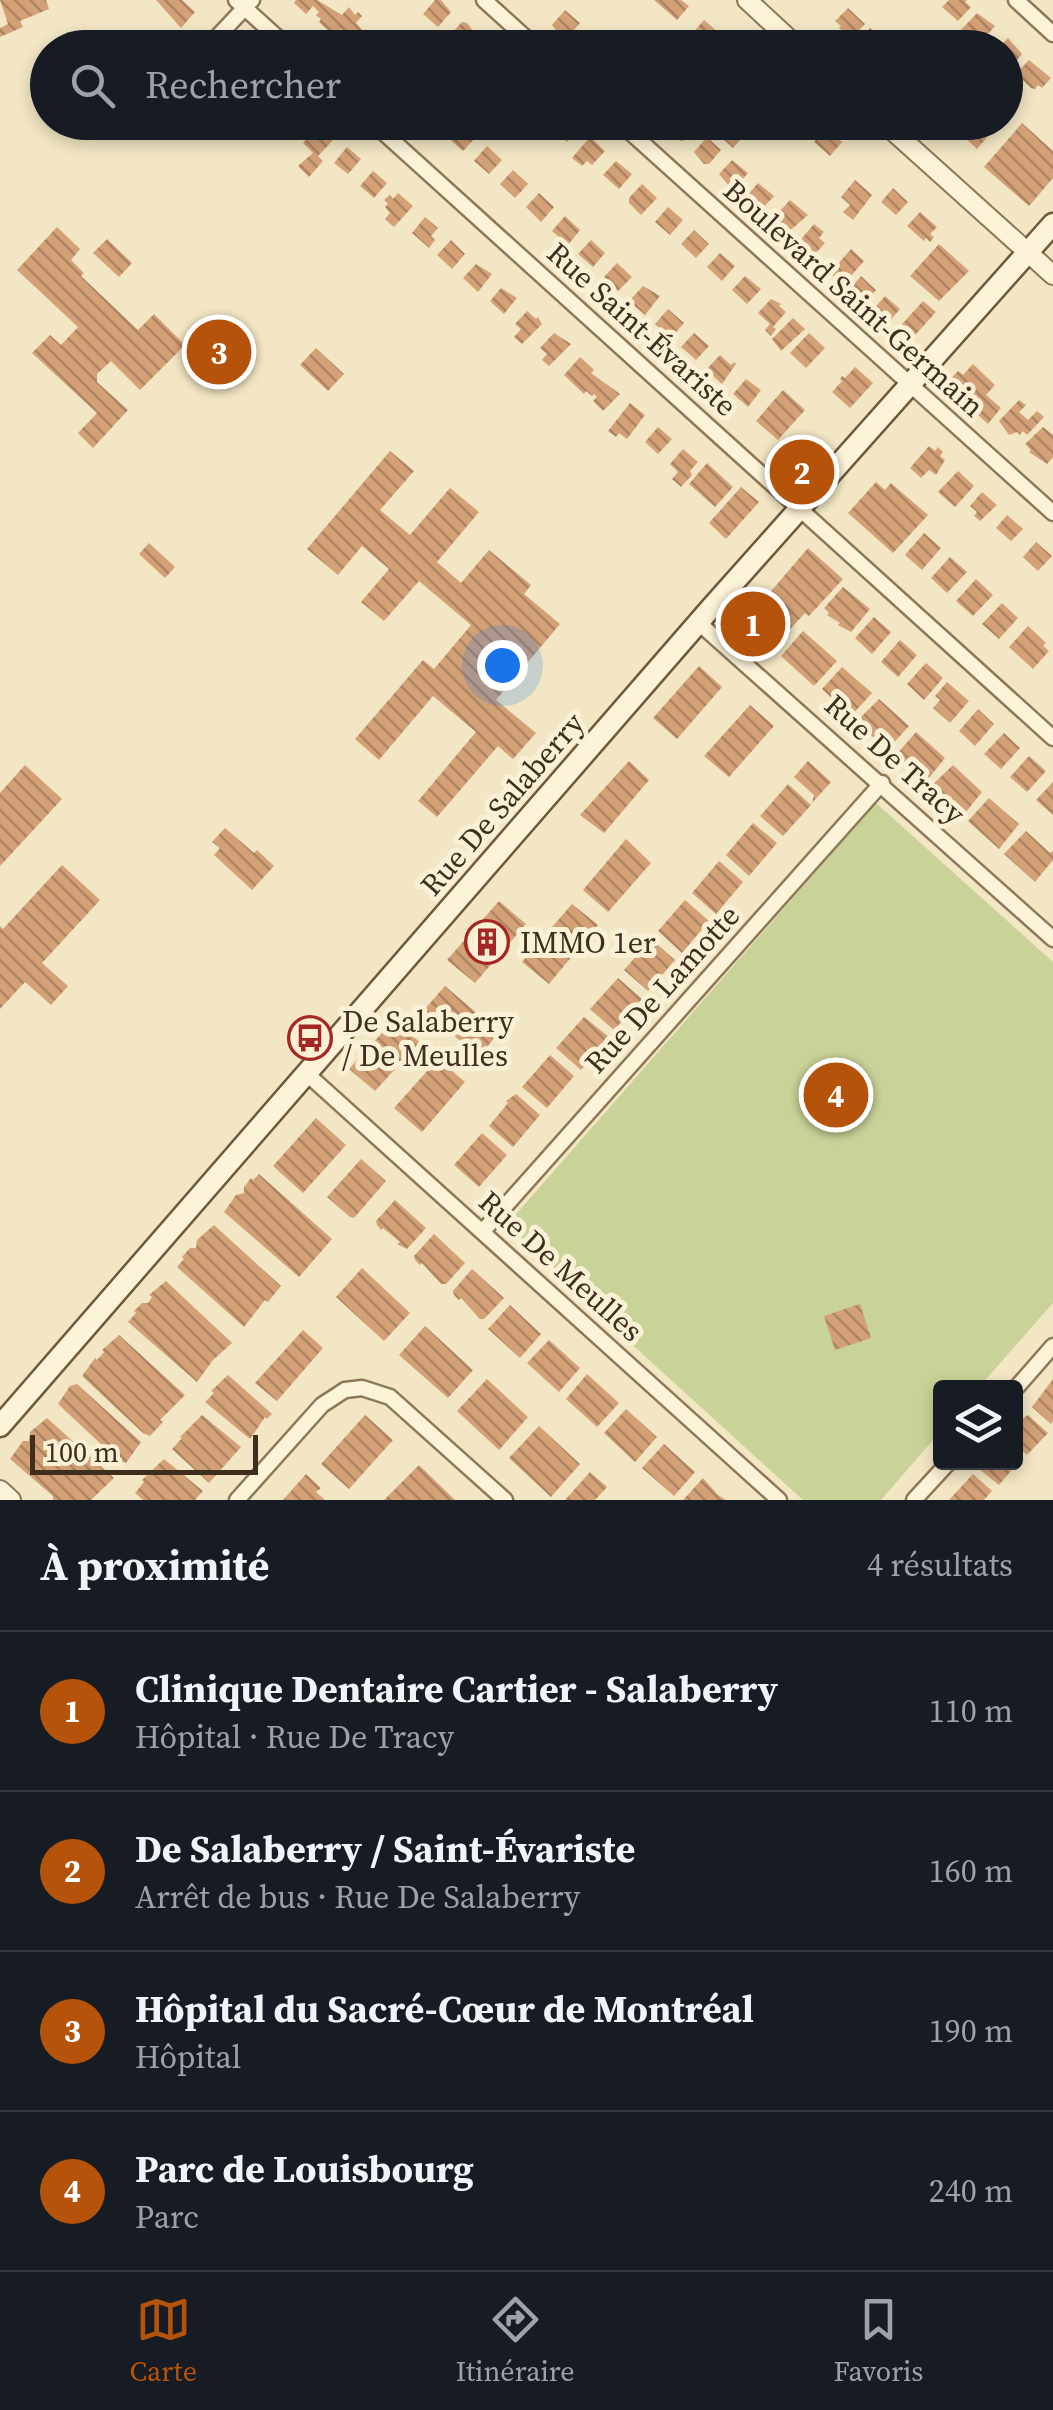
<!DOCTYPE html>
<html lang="fr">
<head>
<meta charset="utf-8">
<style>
	body { margin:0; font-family:"Source Serif 4",serif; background:#20242c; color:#f1f3f6 }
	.controls { position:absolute; right:30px; bottom:30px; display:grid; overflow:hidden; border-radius:10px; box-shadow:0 5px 15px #0003 }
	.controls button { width:90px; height:90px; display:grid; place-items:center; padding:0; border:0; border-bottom:2px solid #363941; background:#171b24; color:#f1f3f6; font:50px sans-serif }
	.scale { position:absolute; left:30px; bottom:25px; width:228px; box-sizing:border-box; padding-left:10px; border:5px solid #3e2e1e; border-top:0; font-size:28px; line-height:35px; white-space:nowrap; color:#3e2e1e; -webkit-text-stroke:8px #f9f0d5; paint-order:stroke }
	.you { position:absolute; left:502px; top:665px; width:35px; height:35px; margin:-25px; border:8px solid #fff; border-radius:50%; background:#1a73e8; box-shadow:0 0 0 15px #1a73e833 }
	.badge { display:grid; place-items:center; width:65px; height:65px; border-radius:50%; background:#b45309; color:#fff; font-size:32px; font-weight:700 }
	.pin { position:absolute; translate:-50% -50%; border:5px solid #fff; box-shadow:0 2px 10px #0006 }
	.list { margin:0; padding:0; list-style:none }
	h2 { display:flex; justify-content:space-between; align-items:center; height:130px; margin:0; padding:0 40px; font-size:42px }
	h2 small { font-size:32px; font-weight:400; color:#9ea1a6 }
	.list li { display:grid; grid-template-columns:65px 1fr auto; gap:30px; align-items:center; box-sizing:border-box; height:160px; padding:0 40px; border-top:2px solid #363941 }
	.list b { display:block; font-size:38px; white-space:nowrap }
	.list p { margin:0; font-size:32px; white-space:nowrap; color:#9ea1a6 }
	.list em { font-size:32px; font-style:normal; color:#9ea1a6 }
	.icon { flex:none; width:55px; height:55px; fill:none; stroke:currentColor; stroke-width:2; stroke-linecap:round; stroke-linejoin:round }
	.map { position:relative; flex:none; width:1053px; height:1500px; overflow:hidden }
	.search { position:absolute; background:#171b24; box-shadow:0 5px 15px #0003; left:30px; right:30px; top:30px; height:110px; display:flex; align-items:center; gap:25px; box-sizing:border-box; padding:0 35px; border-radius:55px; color:#9ea1a6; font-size:38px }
	.sheet { height:770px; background:#171b24 }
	nav { display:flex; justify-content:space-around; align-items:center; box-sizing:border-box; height:140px; border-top:2px solid #363941; background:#171b24; font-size:28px; color:#9ea1a6 }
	nav a { display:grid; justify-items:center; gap:5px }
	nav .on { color:#b45309 }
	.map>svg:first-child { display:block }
	.green { fill:#c9d297 }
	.building { fill:url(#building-back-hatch) }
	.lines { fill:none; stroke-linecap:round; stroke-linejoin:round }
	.minor-casing { stroke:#8f7858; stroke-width:19 }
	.tertiary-casing { stroke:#8f7858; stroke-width:22 }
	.secondary-casing { stroke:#71583c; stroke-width:25 }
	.minor { stroke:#fcf3d9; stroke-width:14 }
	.tertiary { stroke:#fcf3d9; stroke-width:18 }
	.secondary { stroke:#fcf3d9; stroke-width:20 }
	.labels { text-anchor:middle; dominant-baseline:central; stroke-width:10; stroke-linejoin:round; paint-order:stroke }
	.street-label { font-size:30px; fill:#3e2e1e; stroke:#f9f0d5 }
	.poi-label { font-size:30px; fill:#3e2e1e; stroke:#f9f0d5; text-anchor:start }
</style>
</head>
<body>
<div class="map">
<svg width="1053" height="1500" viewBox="0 0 1053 1500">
	<defs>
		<pattern id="building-back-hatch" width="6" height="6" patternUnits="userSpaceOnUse" patternTransform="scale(2.5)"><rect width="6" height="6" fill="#d4a177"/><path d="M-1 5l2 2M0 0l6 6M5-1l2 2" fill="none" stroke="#ad8461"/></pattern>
	</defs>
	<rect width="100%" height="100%" fill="#f2e6c4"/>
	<path class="green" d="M876,803L1053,962V1303L979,1387L940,1388V1432L881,1500H803L504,1228Z"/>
	<path class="building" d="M0,0H46L49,9L20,21L23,27L0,37V28L8,24Z
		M156,0H182L195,12L181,28Z
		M296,0H317L342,15L349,7L355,15L358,12L362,16L356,23L374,44L371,48H347L345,45L352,38L341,29L334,36L319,22L321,19L316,15L319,12L313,6L306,14L294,3Z
		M435,0H441L451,12L438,27L423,14Z
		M654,0H681L689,6L677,20Z
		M949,0H967L965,2L971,7L958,21L942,7Z
		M848,8L865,24L852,37L839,28L841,26L835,21Z
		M565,10L580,23L567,38L564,35L562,37L552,25Z
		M977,13L995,26L981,42L974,35L969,41L959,32Z
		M704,20L719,33L735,48H708L692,34Z
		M462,22L467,23L477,36L466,48H461L449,36Z
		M870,28L886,42L881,48H864L858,42Z
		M1008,38L1022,54L1006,73V48H999Z
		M1029,60L1051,78L1042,88L1038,85L1035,89L1031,88L1016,74Z
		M558,122H574L580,128L567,142L558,135L553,140L547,135Z
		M673,122H691L696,127L683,141L678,140L668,128Z
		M726,122H737L748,131L733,148L723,139L733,129Z
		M788,122H815L818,125L809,135L804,130L797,137L785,126Z
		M971,122L980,123L989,135L977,149L961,134Z
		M462,123L476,137L463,151L448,138Z
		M1022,123L1053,151V178L1029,206L984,167Z
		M321,124L336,137L318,156L323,161L309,177L298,166L313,153L303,143Z
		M826,128L842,142L830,156L814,142Z
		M590,137L605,151L592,165L587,161L582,166L572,158Z
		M707,137L721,150L709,164H704L694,152Z
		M487,146L502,160L489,174L474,161Z
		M347,147L361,159L348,174L334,163Z
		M732,160L748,173L735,188L730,187L719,174Z
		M616,161L632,174L619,189L603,175Z
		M513,170L528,184L515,198L500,184Z
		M373,171L387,183L374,198L360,186Z
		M855,180L872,195L853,220L843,212L850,205L841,197Z
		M758,183L774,196L760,211L745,198Z
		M642,184L657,198L641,215L629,203V198Z
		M893,188L908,202L896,215L881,202Z
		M398,193L413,206L394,227L385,219L390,213L385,207L388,204L384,200L390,195L393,199Z
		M539,193L554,207L541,222L526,207Z
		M790,200L808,215L786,234L782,233L771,221Z
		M668,207L683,220L670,235L655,222Z
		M920,212L937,227L930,234L934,237L930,242L926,238L924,241L907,226Z
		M565,216L580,230L568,245L552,231Z
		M425,217L438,228L431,236L435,240L429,248L412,233Z
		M814,224L824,232L819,238L825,243L811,258L796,245Z
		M57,227L80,249L71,260L84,273L81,276L138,330L154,314L185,345L140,390L111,361L97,374V382L128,410L93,448L78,433L97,413L32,353L50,335L61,345L78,327L17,270Z
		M694,230L709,244L696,258L681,244Z
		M107,239L132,263L119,277L93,253Z
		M451,240L465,254L452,269L437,255Z
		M591,240L605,253L593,267L578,254Z
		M939,244L969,271L939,301L910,276Z
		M851,249L864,261L843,285L830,273Z
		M720,253L735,266L722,281L707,267Z
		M617,263L632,277L618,291L604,277Z
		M476,264L492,274L478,292L463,278Z
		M745,276L761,289L747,304L732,290Z
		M861,276L876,290L864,304L853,298L855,296L849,290Z
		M643,286L660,296L645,315L629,301Z
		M501,288L517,298L504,314L490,301Z
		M885,296L900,309L888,323L873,310Z
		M771,299L781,304L779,306L786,312L773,327L776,329L771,336L765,330L770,324L758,313Z
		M923,301L936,312L907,344L894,333Z
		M668,309L684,323L671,338L655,324Z
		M527,311L536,319L538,317L542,324L522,344L514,337L521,329L515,324Z
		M793,318L805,329L781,351L772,339Z
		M554,333L571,344L549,366L542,360L547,354L540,348Z
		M694,333L709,346L696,360L681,347Z
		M809,333L825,348L806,368L790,353Z
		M316,348L344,374L328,391L300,365Z
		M720,355L731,365L734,362L736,364L722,384L706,370Z
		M580,357L594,370L591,373L620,394L603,411L593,401L597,397L594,394L592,396L586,391L584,394L564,375Z
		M973,364L995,385L986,395L1001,408L988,424L945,385L958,371L963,375Z
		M855,367L873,383L850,408L832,392L842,381L840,379L842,376L845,378Z
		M746,379L761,390L748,407L733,394Z
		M783,390L805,410L778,440L756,421Z
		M1019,400L1026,405L1019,412L1028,420L1037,411L1044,417L1027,435L1023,431L1020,435L1017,432L1009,435L999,421Z
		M630,403L645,415L627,439L619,433L616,437L608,431Z
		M658,427L672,439L658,454L645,442Z
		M1043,427L1053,435V457L1047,464L1029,452L1031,450L1025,444Z
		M929,446L935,451L938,447L943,452L940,456L945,460L936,475L929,470L921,478L910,468Z
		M683,449L698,462L690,471L692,475L681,487L672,479L678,472L670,464Z
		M390,451L414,471L380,510L410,535L450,488L479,512L437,562L461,583L489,550L531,585L524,594L560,624L496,700L536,733L513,759L498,746L437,817L418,801L476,732L433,696L379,760L355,739L423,660L434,669L471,625L419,581L384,621L361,602L389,569L362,546L338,575L307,549Z
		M707,463L733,487L715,507L689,484Z
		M958,471L974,486L955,507L938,492Z
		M876,482L885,490L891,483L928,515L893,553L848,513Z
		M741,487L759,502L726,539L709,523Z
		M982,492L997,505L980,521L974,516L977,512L970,506Z
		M1007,515L1023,529L1011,541L996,528Z
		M924,533L941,548L922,570L905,555Z
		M1036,542L1052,556L1038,571L1023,557Z
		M149,543L175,567L165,578L139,554Z
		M808,548L843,579L809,616L805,613L771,650L742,625Z
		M950,557L967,572L947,593L931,578Z
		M976,579L993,595L973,616L956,601Z
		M843,587L870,609L851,632L838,625L840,623L827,615L829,613L824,608Z
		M1002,603L1018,618L999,639L982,624Z
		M874,617L891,632L872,654L855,638Z
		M1028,626L1046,643L1043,646L1049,651L1033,669L1009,647Z
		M803,631L837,661L814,686L781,656Z
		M900,640L917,655L898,677L881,662Z
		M926,663L943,678L924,700L907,684Z
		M699,666L722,687L677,739L653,718Z
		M842,667L872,693L851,716L822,689Z
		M947,682L969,701L950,723L933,708L940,700L935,696Z
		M879,699L909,726L890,747L896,753L894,755L856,722Z
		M750,705L774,726L729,777L704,756Z
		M978,709L994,724L975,746L959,731Z
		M916,732L945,758L925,783L895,756Z
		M1004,733L1020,748L1001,769L984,754Z
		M1029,756L1046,771L1027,792L1010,777Z
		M629,761L649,780L604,833L580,815Z
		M808,761L831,782L812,803L814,795L794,777Z
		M25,765L62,799L0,866V793Z
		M953,765L982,792L962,817L930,787Z
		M1053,782V815L1036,800Z
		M788,784L811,805L783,836L760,816Z
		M989,798L1019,824L999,849L968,821Z
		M753,823L777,843L749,876L726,855Z
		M225,828L254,853L257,850L274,866L252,890L214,855L220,848L212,842Z
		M1026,831L1050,853L1053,851V860L1035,882L1004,854Z
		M626,839L651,863L608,912L583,890Z
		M719,861L743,882L716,914L692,893Z
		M62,865L100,900L42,963L68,986L51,1005L25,982L0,1009V926L3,929Z
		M685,900L709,921L682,953L658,931Z
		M499,901L526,924L475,983L447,960Z
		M572,904L598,925L549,984L522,962Z
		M651,939L675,960L648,991L624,970Z
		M618,978L642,999L614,1030L590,1009Z
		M445,986L499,1032L479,1057L424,1010Z
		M584,1017L609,1037L581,1070L556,1048Z
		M393,1021L420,1042L375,1091L349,1069Z
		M550,1055L574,1076L547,1108L522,1087Z
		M438,1059L465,1082L422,1132L394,1108Z
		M516,1094L540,1115L513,1147L489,1126L508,1103L506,1101Z
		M316,1118L346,1145L303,1193L273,1166Z
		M482,1133L507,1155L479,1187L454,1165Z
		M361,1159L386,1181L354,1218L350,1217L327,1197Z
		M259,1174L332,1239L299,1277L224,1212L236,1195L244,1193V1187L251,1178L253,1180Z
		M395,1200L426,1228L407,1249L397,1244L400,1242L383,1228L381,1230L377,1225L376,1221Z
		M214,1225L281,1286L268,1302L265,1300L244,1327L177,1267L184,1259L182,1257L190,1248H196L197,1240Z
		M434,1234L465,1263L446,1284H441L422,1263L420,1265L415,1260L414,1256Z
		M362,1268L410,1313L384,1341L336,1297Z
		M472,1269L504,1298L484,1319H480L461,1298L459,1300L454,1295L453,1291Z
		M166,1281L232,1343L213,1360L197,1382L128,1322L136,1313L134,1311L142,1303H148L152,1297L149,1295Z
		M860,1304L871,1338L835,1350L824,1316Z
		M510,1305L541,1334L520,1358L488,1329Z
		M425,1326L473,1370L448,1398L399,1355Z
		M303,1330L323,1348L277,1401L255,1383Z
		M119,1335L185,1395L160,1420L163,1422L150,1436L143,1433L82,1376L95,1358L97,1360L104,1352L102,1350Z
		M549,1340L580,1368L559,1392L527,1363Z
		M587,1374L619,1403L597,1427L566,1399Z
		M228,1375L272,1414L267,1419L265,1417L250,1439L205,1402L214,1393L211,1391Z
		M487,1379L528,1417L499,1450L457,1411Z
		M1053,1379V1421L1051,1424L1032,1407Z
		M77,1384L141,1442L126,1463L118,1460L58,1404L70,1386Z
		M626,1409L657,1437L635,1462L604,1433Z
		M202,1415L241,1447L209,1483L172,1449L182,1438L180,1437Z
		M365,1415L393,1440L349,1489L321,1464Z
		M1028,1415L1048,1433L1027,1455L1016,1445V1423Z
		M47,1418L114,1478L91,1500H53V1496L10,1459L23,1441H29L30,1432Z
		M539,1426L580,1464L551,1497L509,1458Z
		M664,1444L695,1472L674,1496L642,1468Z
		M1016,1456L1020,1460L999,1485L979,1469L985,1462H1016Z
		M164,1459L203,1491L195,1500H143L135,1493L144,1482L142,1480Z
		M419,1465L455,1500H384Z
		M590,1472L607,1487L595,1500H565Z
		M306,1474L321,1488L316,1492L325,1500H283Z
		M973,1474L992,1491L984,1500H949Z
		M703,1478L718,1495L726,1500H683Z"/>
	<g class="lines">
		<g class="minor-casing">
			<path id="minor" d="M236,0L289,48
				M484,0L537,48
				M1016,0L1053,34
				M207,48L252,0
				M372,122L1053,738
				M619,122L1053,513
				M699,623L1053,939
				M306,1073L779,1500
				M483,1231L882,783
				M1016,1388L1053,1346
				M237,1500L322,1405L345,1390L362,1388L390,1397L505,1500
				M914,1500L949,1462"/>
		</g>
		<g class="tertiary-casing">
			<path id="tertiary" d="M747,0L799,48
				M883,122L1053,275
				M0,1490L11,1500"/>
		</g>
		<g class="secondary-casing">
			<path id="secondary" d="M0,1426L711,608L1053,224"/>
		</g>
		<use href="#minor" class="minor"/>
		<use href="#tertiary" class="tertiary"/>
		<use href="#secondary" class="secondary"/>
	</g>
	<defs>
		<g id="building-ring" transform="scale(2.25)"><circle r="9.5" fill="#f9f0d5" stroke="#a42723" stroke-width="1.5"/><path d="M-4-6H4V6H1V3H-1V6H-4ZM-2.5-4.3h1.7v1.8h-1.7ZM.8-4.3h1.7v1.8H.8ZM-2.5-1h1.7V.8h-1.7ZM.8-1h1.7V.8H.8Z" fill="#a42723"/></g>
		<g id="bus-ring" transform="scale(2.25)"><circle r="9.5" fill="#f9f0d5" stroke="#a42723" stroke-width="1.5"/><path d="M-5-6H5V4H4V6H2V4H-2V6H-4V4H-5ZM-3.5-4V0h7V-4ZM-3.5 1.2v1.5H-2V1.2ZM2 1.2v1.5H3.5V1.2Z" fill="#a42723"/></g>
	</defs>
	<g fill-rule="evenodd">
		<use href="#building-ring" x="487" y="942"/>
		<use href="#bus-ring" x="310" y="1038"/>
	</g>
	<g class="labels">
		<g class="street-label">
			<text transform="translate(854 298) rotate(42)">Boulevard Saint-Germain</text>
			<text transform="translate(642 329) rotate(42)">Rue Saint-Évariste</text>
			<text transform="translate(895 759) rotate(42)">Rue De Tracy</text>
			<text transform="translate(502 804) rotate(-49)">Rue De Salaberry</text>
			<text transform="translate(662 989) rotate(-48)">Rue De Lamotte</text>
			<text transform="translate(561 1266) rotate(42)">Rue De Meulles</text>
		</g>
		<g class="poi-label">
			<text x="520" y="942">IMMO 1er</text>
			<text x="342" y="1021">De Salaberry<tspan x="342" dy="34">/ De Meulles</tspan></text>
		</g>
	</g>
</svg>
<div class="controls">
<button><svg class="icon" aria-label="layers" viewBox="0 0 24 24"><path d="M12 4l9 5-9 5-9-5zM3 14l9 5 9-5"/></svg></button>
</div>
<div class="scale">100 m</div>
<div class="you"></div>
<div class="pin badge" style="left:753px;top:624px">1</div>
<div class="pin badge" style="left:802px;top:472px">2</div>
<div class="pin badge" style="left:219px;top:352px">3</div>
<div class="pin badge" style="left:836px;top:1095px">4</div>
<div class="search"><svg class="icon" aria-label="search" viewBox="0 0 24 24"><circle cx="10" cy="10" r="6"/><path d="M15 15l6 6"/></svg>Rechercher</div>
</div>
<section class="sheet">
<h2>À proximité<small>4 résultats</small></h2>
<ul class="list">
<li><span class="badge">1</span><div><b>Clinique Dentaire Cartier - Salaberry</b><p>Hôpital · Rue De Tracy</p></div><em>110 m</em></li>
<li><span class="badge">2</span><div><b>De Salaberry / Saint-Évariste</b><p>Arrêt de bus · Rue De Salaberry</p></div><em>160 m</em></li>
<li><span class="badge">3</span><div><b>Hôpital du Sacré-Cœur de Montréal</b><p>Hôpital</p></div><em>190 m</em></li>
<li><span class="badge">4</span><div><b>Parc de Louisbourg</b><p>Parc</p></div><em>240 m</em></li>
</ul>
</section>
<nav>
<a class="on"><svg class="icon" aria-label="map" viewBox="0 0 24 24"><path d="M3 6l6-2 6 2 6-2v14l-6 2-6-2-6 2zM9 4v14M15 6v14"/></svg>Carte</a>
<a><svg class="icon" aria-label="directions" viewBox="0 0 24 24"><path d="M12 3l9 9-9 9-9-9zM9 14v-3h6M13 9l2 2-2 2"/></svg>Itinéraire</a>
<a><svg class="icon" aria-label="saved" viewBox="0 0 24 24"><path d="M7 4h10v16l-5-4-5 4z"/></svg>Favoris</a>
</nav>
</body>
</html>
